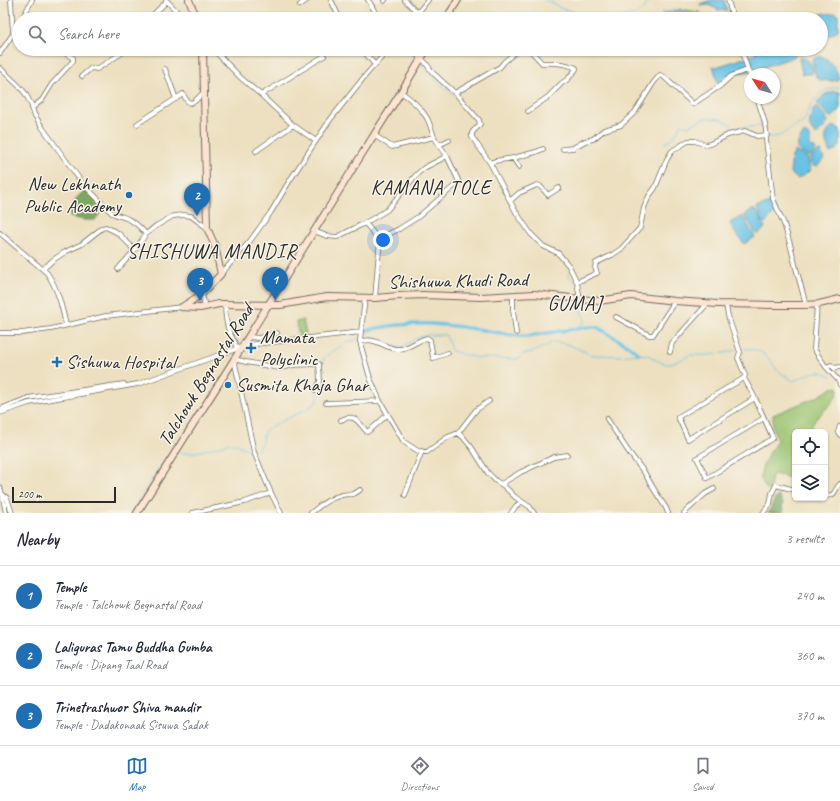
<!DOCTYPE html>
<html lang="en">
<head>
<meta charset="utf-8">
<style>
	body { margin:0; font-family:Caveat,sans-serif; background:#f6f6f7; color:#1f2937 }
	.controls { position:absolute; right:12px; bottom:12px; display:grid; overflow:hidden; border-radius:6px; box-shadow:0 1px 3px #0004 }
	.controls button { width:36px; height:36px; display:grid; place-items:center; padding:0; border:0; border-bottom:1px solid #e0e1e3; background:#fff; color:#1f2937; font:20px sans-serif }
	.compass { position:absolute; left:744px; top:68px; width:36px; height:36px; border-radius:50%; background:#fff; box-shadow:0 1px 3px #0004; rotate:306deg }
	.scale { position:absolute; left:12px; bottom:10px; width:104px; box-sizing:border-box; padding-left:4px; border:2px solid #2b2b2b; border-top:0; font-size:11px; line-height:14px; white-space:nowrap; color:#2b2b2b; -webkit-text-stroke:3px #f7f3e8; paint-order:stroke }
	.you { position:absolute; left:383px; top:240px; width:14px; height:14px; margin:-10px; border:3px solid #fff; border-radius:50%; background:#1a73e8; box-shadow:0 0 0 6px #1a73e833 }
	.badge { display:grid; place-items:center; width:26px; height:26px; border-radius:50%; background:#1f6fb2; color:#fff; font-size:13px; font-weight:700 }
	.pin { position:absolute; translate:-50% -33px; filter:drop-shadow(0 1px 2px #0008) }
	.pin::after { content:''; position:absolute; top:21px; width:14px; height:12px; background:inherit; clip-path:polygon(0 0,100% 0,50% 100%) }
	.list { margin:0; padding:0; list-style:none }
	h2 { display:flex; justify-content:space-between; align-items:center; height:52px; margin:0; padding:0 16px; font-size:17px }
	h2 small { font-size:13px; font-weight:400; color:#747a83 }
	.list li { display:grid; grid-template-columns:26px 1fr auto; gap:12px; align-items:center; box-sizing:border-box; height:60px; padding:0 16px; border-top:1px solid #e0e1e3 }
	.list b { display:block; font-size:15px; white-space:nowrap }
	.list p { margin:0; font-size:13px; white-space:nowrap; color:#747a83 }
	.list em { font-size:13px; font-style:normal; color:#747a83 }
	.icon { flex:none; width:22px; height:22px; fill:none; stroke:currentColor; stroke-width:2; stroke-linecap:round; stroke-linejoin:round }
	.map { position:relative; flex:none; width:840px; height:513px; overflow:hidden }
	.search { position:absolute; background:#fff; box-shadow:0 1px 3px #0004; left:12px; right:12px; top:12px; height:44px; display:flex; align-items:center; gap:10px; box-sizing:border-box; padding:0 14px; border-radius:22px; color:#747a83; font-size:15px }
	.sheet { height:232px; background:#fff }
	nav { display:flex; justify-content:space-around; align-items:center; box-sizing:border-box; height:56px; border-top:1px solid #e0e1e3; background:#fff; font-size:11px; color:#747a83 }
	nav a { display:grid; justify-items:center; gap:2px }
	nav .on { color:#1f6fb2 }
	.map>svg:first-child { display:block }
	.green { fill:#9ac36f; stroke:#62774d }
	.forest { fill:#7ba962; stroke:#536a46 }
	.water { fill:#68c3e6; stroke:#4a7788 }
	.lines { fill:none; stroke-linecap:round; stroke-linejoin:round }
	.stream { stroke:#68c3e6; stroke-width:1 }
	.canal { stroke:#68c3e6; stroke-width:3.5 }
	.minor-casing { stroke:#6f6a5f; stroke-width:5.5 }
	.secondary-casing { stroke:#6f6a5f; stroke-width:8 }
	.minor { stroke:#fff; stroke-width:4 }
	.secondary { stroke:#fde4d1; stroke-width:6 }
	.poi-dot { fill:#1f6fb2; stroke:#f7f3e8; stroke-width:1.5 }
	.labels { text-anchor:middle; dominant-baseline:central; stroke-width:3; stroke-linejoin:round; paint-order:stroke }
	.poi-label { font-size:19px; fill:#2b2b2b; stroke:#f7f3e8; text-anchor:start }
	.street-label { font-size:19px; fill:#2b2b2b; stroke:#f7f3e8 }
	.neighbourhood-label { font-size:20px; letter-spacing:1px; fill:#2b2b2b; stroke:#f7f3e8 }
</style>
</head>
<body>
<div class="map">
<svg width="840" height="513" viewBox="0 0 840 513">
	<rect width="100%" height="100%" fill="#f7f3e8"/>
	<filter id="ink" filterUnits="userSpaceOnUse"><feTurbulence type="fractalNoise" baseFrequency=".025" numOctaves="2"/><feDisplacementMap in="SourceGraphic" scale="8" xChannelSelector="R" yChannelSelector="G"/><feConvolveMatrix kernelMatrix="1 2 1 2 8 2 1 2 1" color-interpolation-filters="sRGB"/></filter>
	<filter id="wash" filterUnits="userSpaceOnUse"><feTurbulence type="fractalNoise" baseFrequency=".012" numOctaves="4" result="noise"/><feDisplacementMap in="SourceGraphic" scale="16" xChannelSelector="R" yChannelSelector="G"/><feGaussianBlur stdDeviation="0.9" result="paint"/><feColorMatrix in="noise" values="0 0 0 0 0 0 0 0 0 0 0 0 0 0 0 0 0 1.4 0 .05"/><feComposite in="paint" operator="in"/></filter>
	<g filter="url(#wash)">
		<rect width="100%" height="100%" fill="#ede0c0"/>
		<path class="green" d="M685,10L700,12L703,19H685L683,13Z
			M303,320L306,334L299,336L296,322Z
			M838,387C840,405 810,415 811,432H795V479L774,474L772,476L770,489L767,490C765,487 762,482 761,479C759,466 772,450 777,440L773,427V415L819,396L832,388Z"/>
		<path class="forest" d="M84,191L89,193L103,206L101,212L95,220H84L70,217C70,207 76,197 84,191Z
			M779,496L783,504L782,508L784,512L783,513H768L776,497Z"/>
		<path class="water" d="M711,0H724L727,11H725L718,10L709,5L701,6L700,4Z
			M681,9L683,12V16C675,18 668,17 662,13L669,12Z
			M824,13L827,14L836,13V14H838V30L821,40V19H812L813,18V16L820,15Z
			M756,49H805L802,51L803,53H796L794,57L751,71L735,74L721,85L718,83L713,66L716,67L756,54Z
			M821,56C830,59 837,70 839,78L837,80L832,81L828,80L822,81L816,77L812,59Z
			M799,57C810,60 810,61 813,71L812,74H803L801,69Z
			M834,91L840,92V110L831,118L817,103L824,95Z
			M815,107H816L825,115L828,122L825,127L816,135C806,126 809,118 815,107Z
			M833,126L838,128L840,129V146L834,151L830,153C825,141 822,136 833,126Z
			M803,134H807L810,139V146L816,149L810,157L806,156L798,150L797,144Z
			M795,151L808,159L809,165L811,170L798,179L790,173L792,157Z
			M821,151L824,160L816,167L812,165L810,163C811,156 815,152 821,151Z
			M770,203L776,212L765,223L763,222L757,208Z
			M754,209V211H756L765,228L757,235L744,215Z
			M742,216L755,237L744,244L734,231L730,223Z"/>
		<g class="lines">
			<path class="stream" d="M544,0L551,2L560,8L576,12L581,19
				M371,7L373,15L377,19
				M619,19C630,9 642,21 648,0
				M408,49L418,60
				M421,63L439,83L454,95
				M768,137C782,138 781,134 792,128C796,125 800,124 804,122C810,104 819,87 840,87
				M471,139L469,136V133L475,127
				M665,143C676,137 675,134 681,124L688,126L705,118L722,119L730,124L734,128L761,126L764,131
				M535,241C540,247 545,252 553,253
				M569,269V277L575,283
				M579,302L580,309L585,319L584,323L579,328
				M363,338H373L391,346H403L420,337L427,335H446L451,350L455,352L477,358L518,359L523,354L533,352L554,342L567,344L592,355L620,356L639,354L648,355L656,360L666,364H671L690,355H707L725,353L736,350
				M744,348L760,351L770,360L777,370L793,381C802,378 811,371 820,372C824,372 829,375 832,376
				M257,450L262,442L263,436L264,432L270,427L307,409L317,402L318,400V395L324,377L321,366L324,358L327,355L346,343L358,339
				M180,453H193L227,444L234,443L251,451
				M131,513C144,493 155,472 171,454"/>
			<path class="canal" d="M364,331C390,325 417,322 444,325C469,327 493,332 518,336H527L588,327H597L629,346L639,354
				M10,407L27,401L33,400"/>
		</g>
	</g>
	<g filter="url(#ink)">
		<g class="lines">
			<g class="minor-casing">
				<path id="minor" d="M11,0L13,34
					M166,0L184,19
					M331,0L340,19
					M368,0C373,6 374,13 380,19
					M405,0L418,13
					M728,0L733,19
					M384,1L385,0
					M300,5L307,0
					M22,19L32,0
					M149,19L167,1
					M413,19L428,0
					M213,49L241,78L261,95L293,125L316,141
					M362,49L375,65
					M411,49L425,62L433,73L455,93L479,120L480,124C477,129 470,131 472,137L490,163L516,212L531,234L543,246L558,253L569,266L577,282L580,300
					M741,49L750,76
					M0,53L19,25
					M0,68L20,87L25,93L31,104L34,114L42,127L83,184L112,213C117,216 123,216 128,219C135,222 141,228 146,234
					M165,69L176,99
					M82,76L91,68L97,69L128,49
					M401,92C411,99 421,108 427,118C430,124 432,131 434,137
					M455,93L500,67L504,62L519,49
					M261,95L324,56
					M757,98C761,111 768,127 766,140L773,199L784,224L790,244L796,268L806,305
					M32,108L42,100L52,84L73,61V58L58,49
					M528,111L548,97L562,83L568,79L576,69V68L574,67C562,63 554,62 542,63L529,49
					M137,124L183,94L187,101L190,103L195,101L204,92
					M374,135L392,147L434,137L447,156L459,182L418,217L399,229L380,238L375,298
					M439,145L449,140
					M563,149L573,148L585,141L593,139L604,130L621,125L635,112L654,82L660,75L663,76L693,104L720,86L731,76L747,70
					M256,151L293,125
					M513,158L536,152L543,149
					M490,163L495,161L513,158L519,167
					M510,201L519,193L537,185L540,186L548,195L559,188
					M365,223L375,235L380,238
					M314,231L327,236L337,237L365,223L387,210L416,175L424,168L447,156
					M0,233L47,273C58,289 62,307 66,325
					M43,269L53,260L65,252L82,244L102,228L106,227L118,233L130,245L134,251
					M118,269L134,251L146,234L156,226L173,216L184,215L191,216L207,228
					M221,274L250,241L271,212L290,180L330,120L365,76L389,49
					M577,282L597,273L595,267L596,263L612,255L621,249L640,228L644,208L649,196L655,188L667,159L672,151L688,141H695L706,145L710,144L728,135L745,131L757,136L767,135
					M202,294L205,307
					M513,296V310L516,333
					M365,298L360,340L361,346L370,378L380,401L404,442L418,451L427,452L448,437L458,433
					M225,304C225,314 226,324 230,334C232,338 235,341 236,346
					M817,304L814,349L826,367L838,380L840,385
					M726,305L728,316L740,352L738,358L745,375L744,378L678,417L688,439L755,398L764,418L697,458L707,478L773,438L764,418
					M616,317L649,335H653L675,301
					M0,333H22L51,329L106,316L182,307
					M248,337L259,338L277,333
					M360,342C376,336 383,348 397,349C408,350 417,340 427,338L430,340L433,358L448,353
					M670,352L672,343L708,303
					M826,367L831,365L834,368L840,367
					M744,378L755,398
					M326,403L380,401
					M0,409L28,398L124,384
					M0,413L29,403L138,384L247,345L361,332
					M607,419L628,451L644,472L655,491L666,508L668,513
					M341,420C355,413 358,422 367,432C375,427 381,420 388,414
					M840,426L838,432L840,435
					M458,433L463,437L472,448L488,473L496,481L504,486L515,497L530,507L534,513
					M458,433L476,410L489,401
					M501,484L521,472L554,457L567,455
					M0,487L2,494L6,513
					M2,494L7,498L12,513
					M405,495L422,451
					M825,495C836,498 834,489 840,484
					M192,513L245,502L271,493
					M281,513L271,493L254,452L234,359L246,362L279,368L286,367L294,365L319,364L320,381L316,391
					M311,513C320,505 329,498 342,495C351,493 351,497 360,490
					M511,513L516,506L521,502
					M684,513L705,494L714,489
					M763,513L770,504L772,493L776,485L795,490"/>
			</g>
			<g class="secondary-casing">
				<path id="secondary" d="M189,0L197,19
					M446,19L458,0
					M182,307L200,308L219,304H225L280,305L327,297L375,298L399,296L423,295L481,297L534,294L599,301L631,296L675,301L718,304L780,305H806L819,304L840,299
					M182,307L202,294L221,274L215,246L207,228L203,49
					M137,513L242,347L357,162L401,92L427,49"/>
			</g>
			<use href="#minor" class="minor"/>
			<use href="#secondary" class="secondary"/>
		</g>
	</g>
	<g class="poi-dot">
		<circle cx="129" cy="195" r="4"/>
		<path d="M249 342h4v4h4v4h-4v4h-4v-4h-4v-4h4z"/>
		<path d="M55 356h4v4h4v4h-4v4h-4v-4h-4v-4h4z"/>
		<circle cx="228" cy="385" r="4"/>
	</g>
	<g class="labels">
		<g class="poi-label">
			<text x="121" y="184" text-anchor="end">New Lekhnath<tspan x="121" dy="22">Public Academy</tspan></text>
			<text x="260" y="337">Mamata<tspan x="260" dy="22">Polyclinic</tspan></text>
			<text x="66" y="362">Sishuwa Hospital</text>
			<text x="236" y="385">Susmita Khaja Ghar</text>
		</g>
		<g class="street-label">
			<text transform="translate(458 281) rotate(-1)">Shishuwa Khudi Road</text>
			<text transform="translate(206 375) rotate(-58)">Talchowk Begnastal Road</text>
		</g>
		<g class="neighbourhood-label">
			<text x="431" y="187">KAMANA TOLE</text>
			<text x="212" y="251">SHISHUWA MANDIR</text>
			<text x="575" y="303">GUMAJ</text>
		</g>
	</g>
</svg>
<div class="controls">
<button><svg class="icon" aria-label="locate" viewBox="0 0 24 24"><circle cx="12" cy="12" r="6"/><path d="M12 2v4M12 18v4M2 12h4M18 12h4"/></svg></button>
<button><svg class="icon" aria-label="layers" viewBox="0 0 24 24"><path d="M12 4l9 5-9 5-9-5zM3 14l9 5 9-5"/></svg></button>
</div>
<svg class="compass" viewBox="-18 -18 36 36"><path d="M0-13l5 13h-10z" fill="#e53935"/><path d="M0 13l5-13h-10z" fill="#747a83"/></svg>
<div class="scale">200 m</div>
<div class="you"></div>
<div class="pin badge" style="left:275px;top:300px">1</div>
<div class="pin badge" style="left:197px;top:216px">2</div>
<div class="pin badge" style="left:200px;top:301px">3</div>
<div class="search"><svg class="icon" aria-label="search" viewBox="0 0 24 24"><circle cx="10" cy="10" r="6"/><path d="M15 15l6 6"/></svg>Search here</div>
</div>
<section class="sheet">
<h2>Nearby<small>3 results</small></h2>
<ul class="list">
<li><span class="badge">1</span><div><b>Temple</b><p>Temple · Talchowk Begnastal Road</p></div><em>240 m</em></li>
<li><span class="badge">2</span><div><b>Laliguras Tamu Buddha Gumba</b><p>Temple · Dipang Taal Road</p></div><em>360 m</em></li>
<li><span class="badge">3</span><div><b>Trinetrashwor Shiva mandir</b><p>Temple · Dadakonaak Sisuwa Sadak</p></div><em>370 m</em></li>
</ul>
</section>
<nav>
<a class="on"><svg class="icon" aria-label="map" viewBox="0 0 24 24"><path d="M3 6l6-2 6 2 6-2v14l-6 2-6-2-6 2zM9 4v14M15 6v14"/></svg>Map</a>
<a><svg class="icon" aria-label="directions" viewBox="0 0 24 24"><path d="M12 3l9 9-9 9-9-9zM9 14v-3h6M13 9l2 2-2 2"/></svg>Directions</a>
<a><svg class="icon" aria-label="saved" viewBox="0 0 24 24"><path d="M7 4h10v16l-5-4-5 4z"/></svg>Saved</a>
</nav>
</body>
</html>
